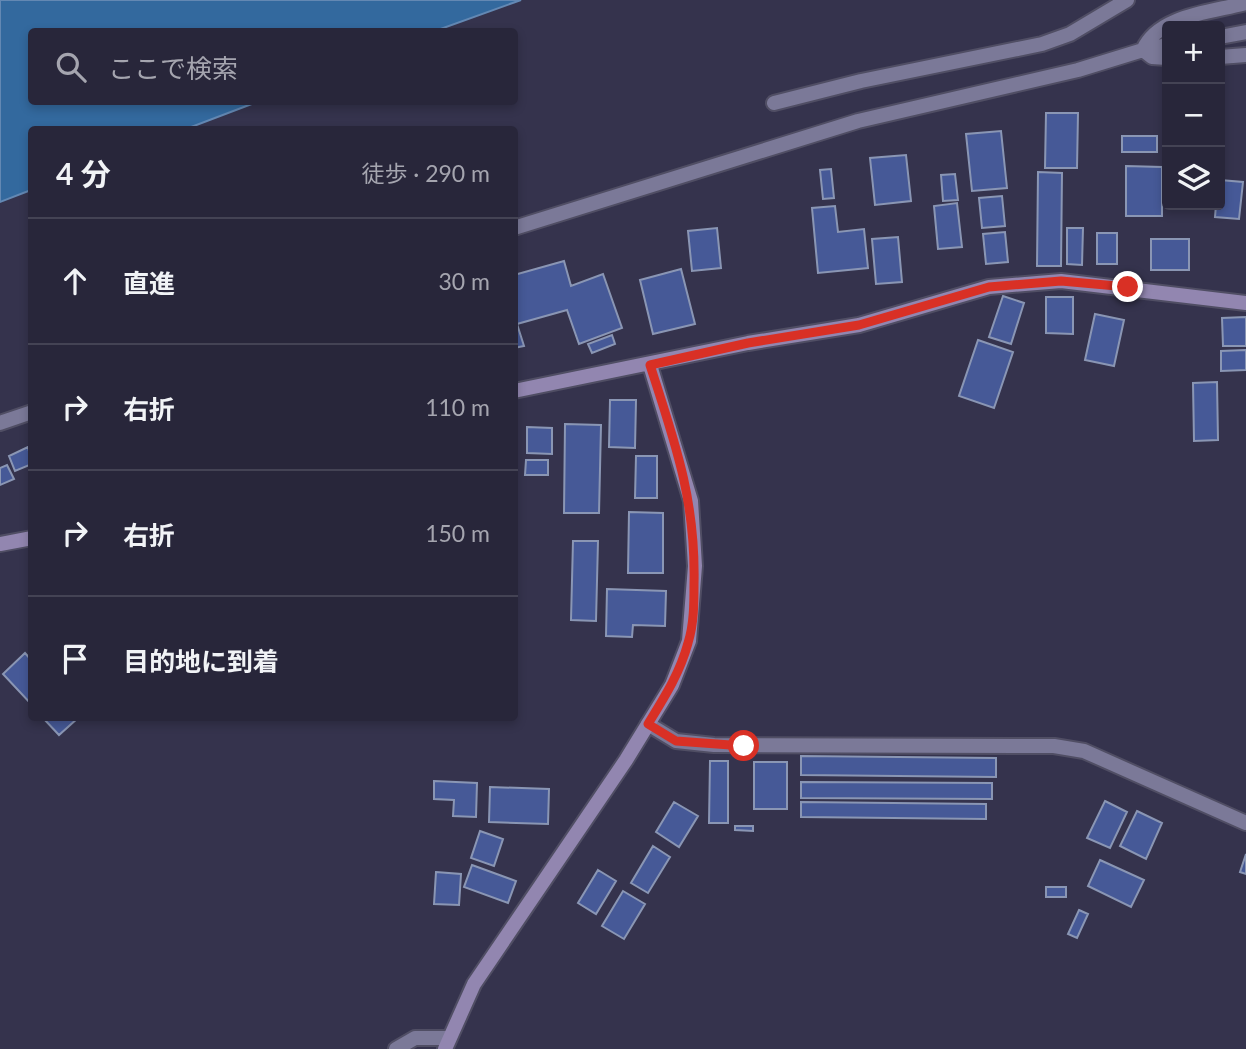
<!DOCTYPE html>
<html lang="ja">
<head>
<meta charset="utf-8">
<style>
	body { margin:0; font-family:Lato,"Noto Sans JP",sans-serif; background:#302e42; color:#f1f3f6 }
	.controls { position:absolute; right:21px; top:21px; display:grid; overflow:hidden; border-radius:7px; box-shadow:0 4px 10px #0003 }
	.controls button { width:63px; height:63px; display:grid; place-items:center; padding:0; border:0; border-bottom:2px solid #444354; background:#28263a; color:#f1f3f6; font:35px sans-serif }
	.stop { position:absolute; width:21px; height:21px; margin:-16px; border:5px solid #d93025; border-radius:50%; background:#fff }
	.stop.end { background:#d93025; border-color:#fff; box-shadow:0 2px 7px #0008 }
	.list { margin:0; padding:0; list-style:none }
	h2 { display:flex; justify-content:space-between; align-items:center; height:91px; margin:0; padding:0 28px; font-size:30px }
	h2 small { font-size:23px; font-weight:400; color:#a5a5af }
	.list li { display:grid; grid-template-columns:46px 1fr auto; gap:21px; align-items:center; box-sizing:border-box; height:126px; padding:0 28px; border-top:2px solid #444354 }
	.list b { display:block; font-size:26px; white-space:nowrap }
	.list em { font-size:23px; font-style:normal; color:#a5a5af }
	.icon { flex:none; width:38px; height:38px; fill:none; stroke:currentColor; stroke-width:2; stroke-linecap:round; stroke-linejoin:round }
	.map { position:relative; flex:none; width:1246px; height:1049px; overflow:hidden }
	.search { position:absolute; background:#28263a; box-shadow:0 4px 10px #0003; left:28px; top:28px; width:490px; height:77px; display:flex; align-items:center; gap:18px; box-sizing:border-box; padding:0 24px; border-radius:7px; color:#a5a5af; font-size:26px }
	.panel { position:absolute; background:#28263a; box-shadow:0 4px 10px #0003; left:28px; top:126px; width:490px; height:595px; border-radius:7px }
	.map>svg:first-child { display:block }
	.water { fill:#33699e; stroke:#6388b3; stroke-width:2 }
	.building { fill:#465997; stroke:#8a96b4; stroke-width:2 }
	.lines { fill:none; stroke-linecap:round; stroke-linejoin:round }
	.street-casing { stroke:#504e64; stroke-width:18 }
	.secondary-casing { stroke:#504e64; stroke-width:18 }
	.street { stroke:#7b7998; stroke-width:14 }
	.secondary { stroke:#9286b0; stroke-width:14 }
	.route { stroke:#d93025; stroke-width:9 }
</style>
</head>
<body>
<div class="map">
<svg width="1246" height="1049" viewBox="0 0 1246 1049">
	<rect width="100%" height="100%" fill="#35334d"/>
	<path class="water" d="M0,0H521L435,31L32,32V102H257L186,129L32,130L31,190L0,202Z"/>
	<path class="building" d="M1046,113H1078L1077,168H1045Z
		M1001,131L1007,188L972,191L966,134Z
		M1122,136H1157V152H1122Z
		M906,155L911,201L875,205L870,158Z
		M1126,166L1162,167V216H1126Z
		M831,169L834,198L823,199L820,170Z
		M1038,172L1062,173L1061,266H1037Z
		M955,174L958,200L943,201L941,175Z
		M1220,180L1243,182L1239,219L1215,217L1216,205H1220Z
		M1002,196L1005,226L982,228L979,198Z
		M957,203L962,247L938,249L934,206Z
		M835,206L838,232L864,229L868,268L818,273L812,208Z
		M717,228L721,268L692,271L688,231Z
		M1067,228H1083L1082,265L1067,264Z
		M1005,232L1008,262L986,264L983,234Z
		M1097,233H1117V264H1097Z
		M898,237L902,282L876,284L872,239Z
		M1151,239H1189V270H1151Z
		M564,261L571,286L603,274L622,328L579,344L567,310L517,324L524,346L514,348V275Z
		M681,269L695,324L653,334L640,280Z
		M1003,296L1024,303L1011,344L989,337Z
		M1046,297H1073V334L1046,333Z
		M1095,314L1124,320L1114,366L1085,360Z
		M1246,317V346H1223L1222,318Z
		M612,335L615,344L592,353L588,344Z
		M978,340L1013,352L994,408L959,396Z
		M1246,350V370L1221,371V351Z
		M1217,382L1218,440L1194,441L1193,383Z
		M610,400H636L635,448L609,447Z
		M565,424L601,425L599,513H564Z
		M527,427L552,428V454L527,453Z
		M28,447L32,464L15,471L9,456Z
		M636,456H657V498H635Z
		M526,460H548V475H525Z
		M7,465L14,479L0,485V468Z
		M629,512L663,513V573H628Z
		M573,541H598L596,621L571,620Z
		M607,589L666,591L665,626L633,625L632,637L606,636Z
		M25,653L32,661V705L3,674Z
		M43,718H78L59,735Z
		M801,756L996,758V777L801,775Z
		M710,761H728V823H709Z
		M754,762H787V809H754Z
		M434,781L477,783L476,817L453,816L454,800L434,799Z
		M801,782L992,783V799L801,798Z
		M490,787L549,789L548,824L489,822Z
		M1105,801L1127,812L1110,848L1087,838Z
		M674,802L698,816L679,847L656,832Z
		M801,802L986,804V819L801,817Z
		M1137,811L1162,823L1146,859L1120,846Z
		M735,826H753V831L735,830Z
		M480,831L503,839L494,866L471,858Z
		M653,846L670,857L648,893L631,883Z
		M1246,854V874L1240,872Z
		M1100,860L1144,880L1131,907L1088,886Z
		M472,865L516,881L508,903L464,887Z
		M598,870L616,881L596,914L578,903Z
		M436,872L461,874L459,905L434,904Z
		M1046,887H1066V897H1046Z
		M623,891L645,904L624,939L602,926Z
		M1079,910L1088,914L1077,938L1068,934Z"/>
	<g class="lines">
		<g class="street-casing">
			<path id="street" d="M1220,37L1246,32
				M1220,57L1246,55
				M1167,58L1152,57L1143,50C1158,15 1213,12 1246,3
				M774,103L861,81L1042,44L1070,34L1127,0
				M514,228L858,121L1078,70L1143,50L1167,45
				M0,423L32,412
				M648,724L676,741L714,745L1054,746L1084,751L1246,823
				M396,1049L415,1038H448"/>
		</g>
		<g class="secondary-casing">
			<path id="secondary" d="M514,391L748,343L859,325L989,287L1061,281L1246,303
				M0,544L32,538
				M445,1049L474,984L626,760L672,685L689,641L695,566L691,501L650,365"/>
		</g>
		<use href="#street" class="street"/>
		<use href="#secondary" class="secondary"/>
	</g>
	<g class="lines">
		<path class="route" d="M744,746L676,741L648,724C664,698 680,673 688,643C694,624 694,603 694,584C696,501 675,442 650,365L748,343L859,325L989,287L1061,281L1128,287"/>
	</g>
</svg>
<div class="controls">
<button>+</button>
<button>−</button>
<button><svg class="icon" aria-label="layers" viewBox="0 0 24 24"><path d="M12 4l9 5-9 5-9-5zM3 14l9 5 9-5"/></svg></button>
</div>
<div class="stop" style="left:744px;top:746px"></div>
<div class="stop end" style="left:1128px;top:287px"></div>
<div class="search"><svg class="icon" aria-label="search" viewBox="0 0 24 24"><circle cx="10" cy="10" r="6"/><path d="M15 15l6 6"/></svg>ここで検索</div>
<section class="panel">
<h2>4 分<small>徒歩 · 290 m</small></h2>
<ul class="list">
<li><svg class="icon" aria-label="ahead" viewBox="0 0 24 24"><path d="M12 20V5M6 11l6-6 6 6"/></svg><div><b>直進</b></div><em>30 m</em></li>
<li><svg class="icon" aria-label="right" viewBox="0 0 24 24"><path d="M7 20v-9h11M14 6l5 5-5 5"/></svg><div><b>右折</b></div><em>110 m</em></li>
<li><svg class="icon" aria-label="right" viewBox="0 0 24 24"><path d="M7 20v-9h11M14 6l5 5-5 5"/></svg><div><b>右折</b></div><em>150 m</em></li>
<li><svg class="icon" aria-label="arrive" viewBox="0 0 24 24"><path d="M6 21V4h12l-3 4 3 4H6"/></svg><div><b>目的地に到着</b></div></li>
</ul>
</section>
</div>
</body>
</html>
